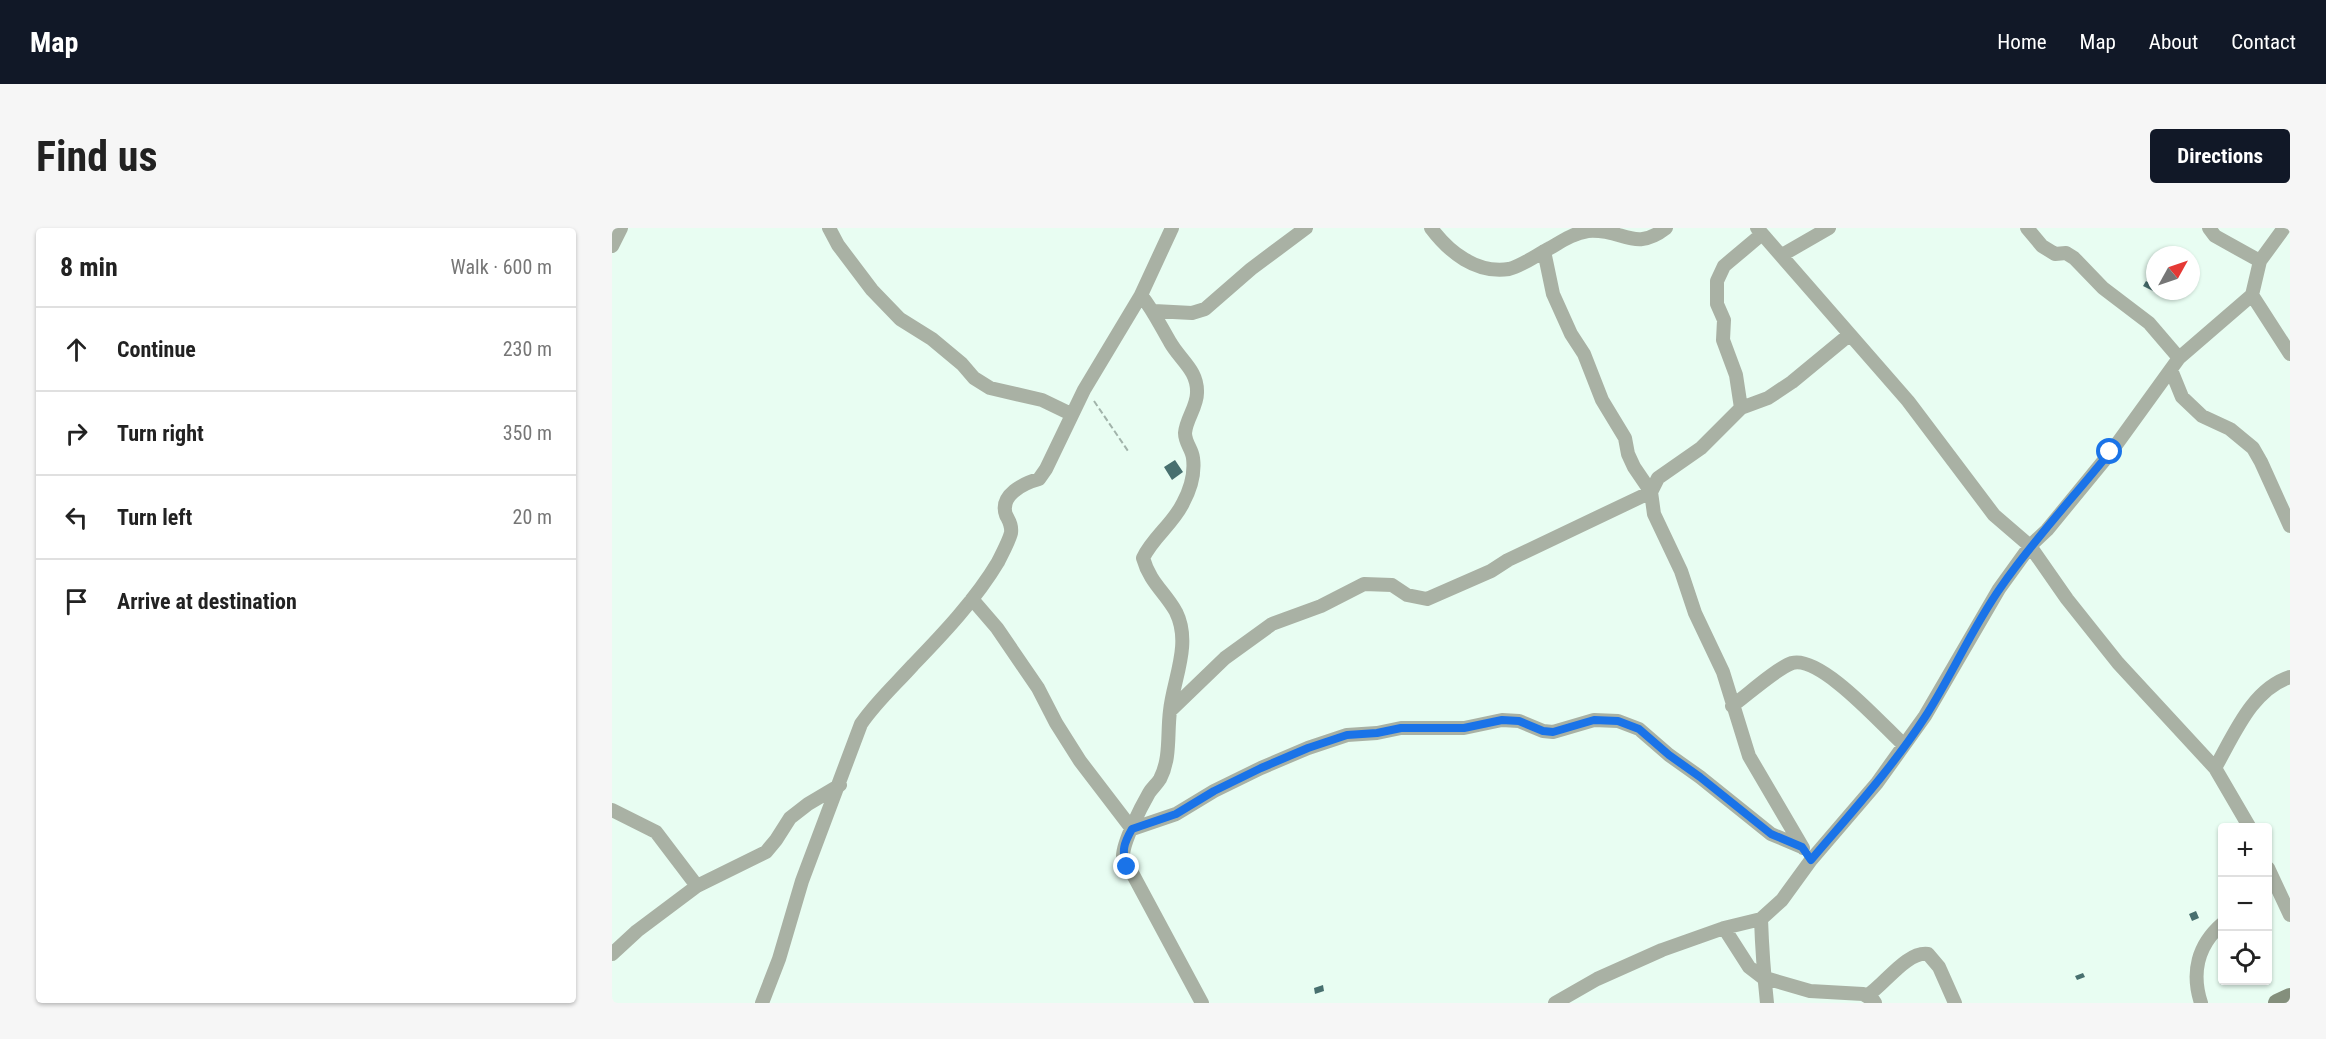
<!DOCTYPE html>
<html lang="en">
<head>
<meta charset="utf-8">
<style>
	body { margin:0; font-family:"Roboto Condensed",sans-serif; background:#f6f6f6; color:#222 }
	.controls { position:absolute; right:18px; bottom:18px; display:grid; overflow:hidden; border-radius:6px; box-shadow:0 2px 4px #0004 }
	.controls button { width:54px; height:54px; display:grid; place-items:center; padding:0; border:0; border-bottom:2px solid #e0e0e0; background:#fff; color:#222; font:30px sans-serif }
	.compass { position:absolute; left:1534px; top:18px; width:54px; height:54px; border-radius:50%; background:#fff; box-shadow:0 2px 4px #0004; rotate:50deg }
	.stop { position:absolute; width:18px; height:18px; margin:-14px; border:4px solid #1a73e8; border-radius:50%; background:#fff }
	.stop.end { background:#1a73e8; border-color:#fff; box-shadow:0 2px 6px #0008 }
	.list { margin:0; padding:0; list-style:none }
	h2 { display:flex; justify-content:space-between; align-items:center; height:78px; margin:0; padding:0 24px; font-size:26px }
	h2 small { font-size:20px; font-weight:400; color:#767676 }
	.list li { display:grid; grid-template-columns:39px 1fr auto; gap:18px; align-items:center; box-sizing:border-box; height:84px; padding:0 24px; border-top:2px solid #e0e0e0 }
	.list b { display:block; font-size:22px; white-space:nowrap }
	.list em { font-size:20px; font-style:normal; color:#767676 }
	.icon { flex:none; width:33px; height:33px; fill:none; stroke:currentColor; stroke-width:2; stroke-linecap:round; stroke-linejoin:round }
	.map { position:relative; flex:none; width:1678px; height:775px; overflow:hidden; border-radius:6px }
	header { display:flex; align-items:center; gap:36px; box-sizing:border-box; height:84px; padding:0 30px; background:#111827; color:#fff }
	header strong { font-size:28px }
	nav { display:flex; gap:33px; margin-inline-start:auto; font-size:21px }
	.intro { display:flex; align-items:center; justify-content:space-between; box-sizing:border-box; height:144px; padding:0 36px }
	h1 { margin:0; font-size:42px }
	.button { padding:15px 27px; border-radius:6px; background:#111827; color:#fff; font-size:21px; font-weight:700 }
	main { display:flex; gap:36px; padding:0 36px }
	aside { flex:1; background:#fff; border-radius:6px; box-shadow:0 2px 4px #0004 }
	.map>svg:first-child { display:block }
	.building { fill:#48706f }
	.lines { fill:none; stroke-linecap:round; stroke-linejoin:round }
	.path { stroke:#a1b3aa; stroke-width:2; stroke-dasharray:6 3; stroke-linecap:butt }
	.minor { stroke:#a9b1a4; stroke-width:14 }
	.secondary { stroke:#848f7c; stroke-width:18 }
	.route { stroke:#1a73e8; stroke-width:8 }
</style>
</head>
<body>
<header>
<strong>Map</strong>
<nav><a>Home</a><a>Map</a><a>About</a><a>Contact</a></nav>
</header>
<div class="intro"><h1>Find us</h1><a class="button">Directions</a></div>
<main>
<aside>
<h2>8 min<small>Walk · 600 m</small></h2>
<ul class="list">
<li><svg class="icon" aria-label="ahead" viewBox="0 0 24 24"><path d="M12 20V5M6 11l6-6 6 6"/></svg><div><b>Continue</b></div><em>230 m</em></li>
<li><svg class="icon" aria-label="right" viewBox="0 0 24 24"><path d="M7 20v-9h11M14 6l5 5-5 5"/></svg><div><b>Turn right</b></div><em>350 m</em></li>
<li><svg class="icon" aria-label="left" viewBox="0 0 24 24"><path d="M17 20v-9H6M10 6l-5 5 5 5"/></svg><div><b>Turn left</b></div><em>20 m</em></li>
<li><svg class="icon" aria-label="arrive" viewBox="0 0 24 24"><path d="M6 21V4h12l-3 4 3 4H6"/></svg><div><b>Arrive at destination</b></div></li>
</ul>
</aside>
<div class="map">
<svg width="1678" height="775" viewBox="0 0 1678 775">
	<rect width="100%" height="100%" fill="#e8fdf2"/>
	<path class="building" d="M1534,53L1543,58L1541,63L1531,58Z
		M563,232L571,244L560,252L552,239Z
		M1584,683L1587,690L1580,693L1577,686Z
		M1471,745L1473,749L1465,752L1463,748Z
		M711,757L712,763L703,766L702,760Z"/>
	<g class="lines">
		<path class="path" d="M482,173L516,223"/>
		<path class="minor" d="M217,0L226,17L260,62L288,91L320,111L350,136L362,150L378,160L430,172L459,186
			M819,0C837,24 864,46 897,41C910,38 926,26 938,20C950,13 962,5 976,3C1011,0 1022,25 1054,0
			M1145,0L1296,173L1382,287L1418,318L1455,371L1506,435L1603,540L1638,600
			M1415,0L1430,18L1443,26L1454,25L1462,30L1491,60L1537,95L1567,130
			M1597,0L1603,8L1648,33
			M0,18L9,0
			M1170,27L1217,0
			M529,67C541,82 548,97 558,114C568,132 586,142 585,165C585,179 574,191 573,205C573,215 580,221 581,230C583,245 578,262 571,275C561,296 541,309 531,330C538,355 553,364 564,384C580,416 561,452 558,483C555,506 559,530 548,551C545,556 540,560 537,565C529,579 511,614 511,628L590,775
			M1640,67L1678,126
			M542,83L580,85L593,81L639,41L694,0
			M1559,142L1570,169L1590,188L1618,201L1641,220L1649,234L1678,298
			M1129,180L1124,147L1111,112L1112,92L1105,76V53L1112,38L1150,6
			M360,371L385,400L426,460L444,495L468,533L520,601L564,586L602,563L649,540L696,520L735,507L765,505L789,500H852L890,492L907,493L931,503L941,504L982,492L1006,493L1027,501L1057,527L1088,549L1159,606L1190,619
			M1120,478C1134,468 1165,440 1180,435C1209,427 1271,498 1292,517
			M558,483L613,430L660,396L709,378L752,356L780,357L795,367L815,371L879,343L896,332L1039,264L1022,239L1016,226L1013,210L990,172L972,126L959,106L941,66L932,23
			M1603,540C1622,507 1640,461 1678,449
			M0,582L44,604L85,658
			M1191,620L1137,528L1111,444L1083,385L1069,343L1042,286L1039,264L1046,250L1089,220L1129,180L1156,170L1180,154L1237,107
			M1656,640L1678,687
			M1149,691C1150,720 1152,747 1155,775
			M1112,700L1137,739L1150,749L1198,763L1251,766L1261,772L1263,775
			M0,726L25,703L85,658L154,624L164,612L178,590L196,576L228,557
			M1256,767C1273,756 1295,723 1316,726L1327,739L1343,775
			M150,775L167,731L190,653L249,496C264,474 283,457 301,437C331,406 364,371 386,334C390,326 397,313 399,305C400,297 397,293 394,287C387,267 412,255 427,251L434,241L472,162L529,67L560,0
			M943,775L985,751L1050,722L1112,700L1149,691L1170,672L1199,632L1265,555L1313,488L1387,361L1418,318L1435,302L1499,224L1567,130L1640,67L1648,33L1672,0
			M1589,775C1579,744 1586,717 1610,696"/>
		<path class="secondary" d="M1665,775L1678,769"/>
	</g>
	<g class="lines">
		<path class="route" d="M515,639C509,623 512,615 520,601L564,586L602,563L649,540L696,520L735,507L765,505L789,500H852L890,492L907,493L931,503L941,504L982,492L1006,493L1027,501L1057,527L1088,549L1159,606L1190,619L1199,632C1239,585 1280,540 1313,489C1340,447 1360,400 1389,359C1422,311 1462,269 1498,224"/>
	</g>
</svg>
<div class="controls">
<button>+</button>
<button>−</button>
<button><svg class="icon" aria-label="locate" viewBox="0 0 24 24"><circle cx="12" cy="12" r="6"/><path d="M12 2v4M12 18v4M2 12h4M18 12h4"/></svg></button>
</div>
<svg class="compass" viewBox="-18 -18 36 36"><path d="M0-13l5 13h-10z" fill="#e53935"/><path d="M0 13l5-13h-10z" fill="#767676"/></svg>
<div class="stop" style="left:1498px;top:224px"></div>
<div class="stop end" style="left:515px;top:639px"></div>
</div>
</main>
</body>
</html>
